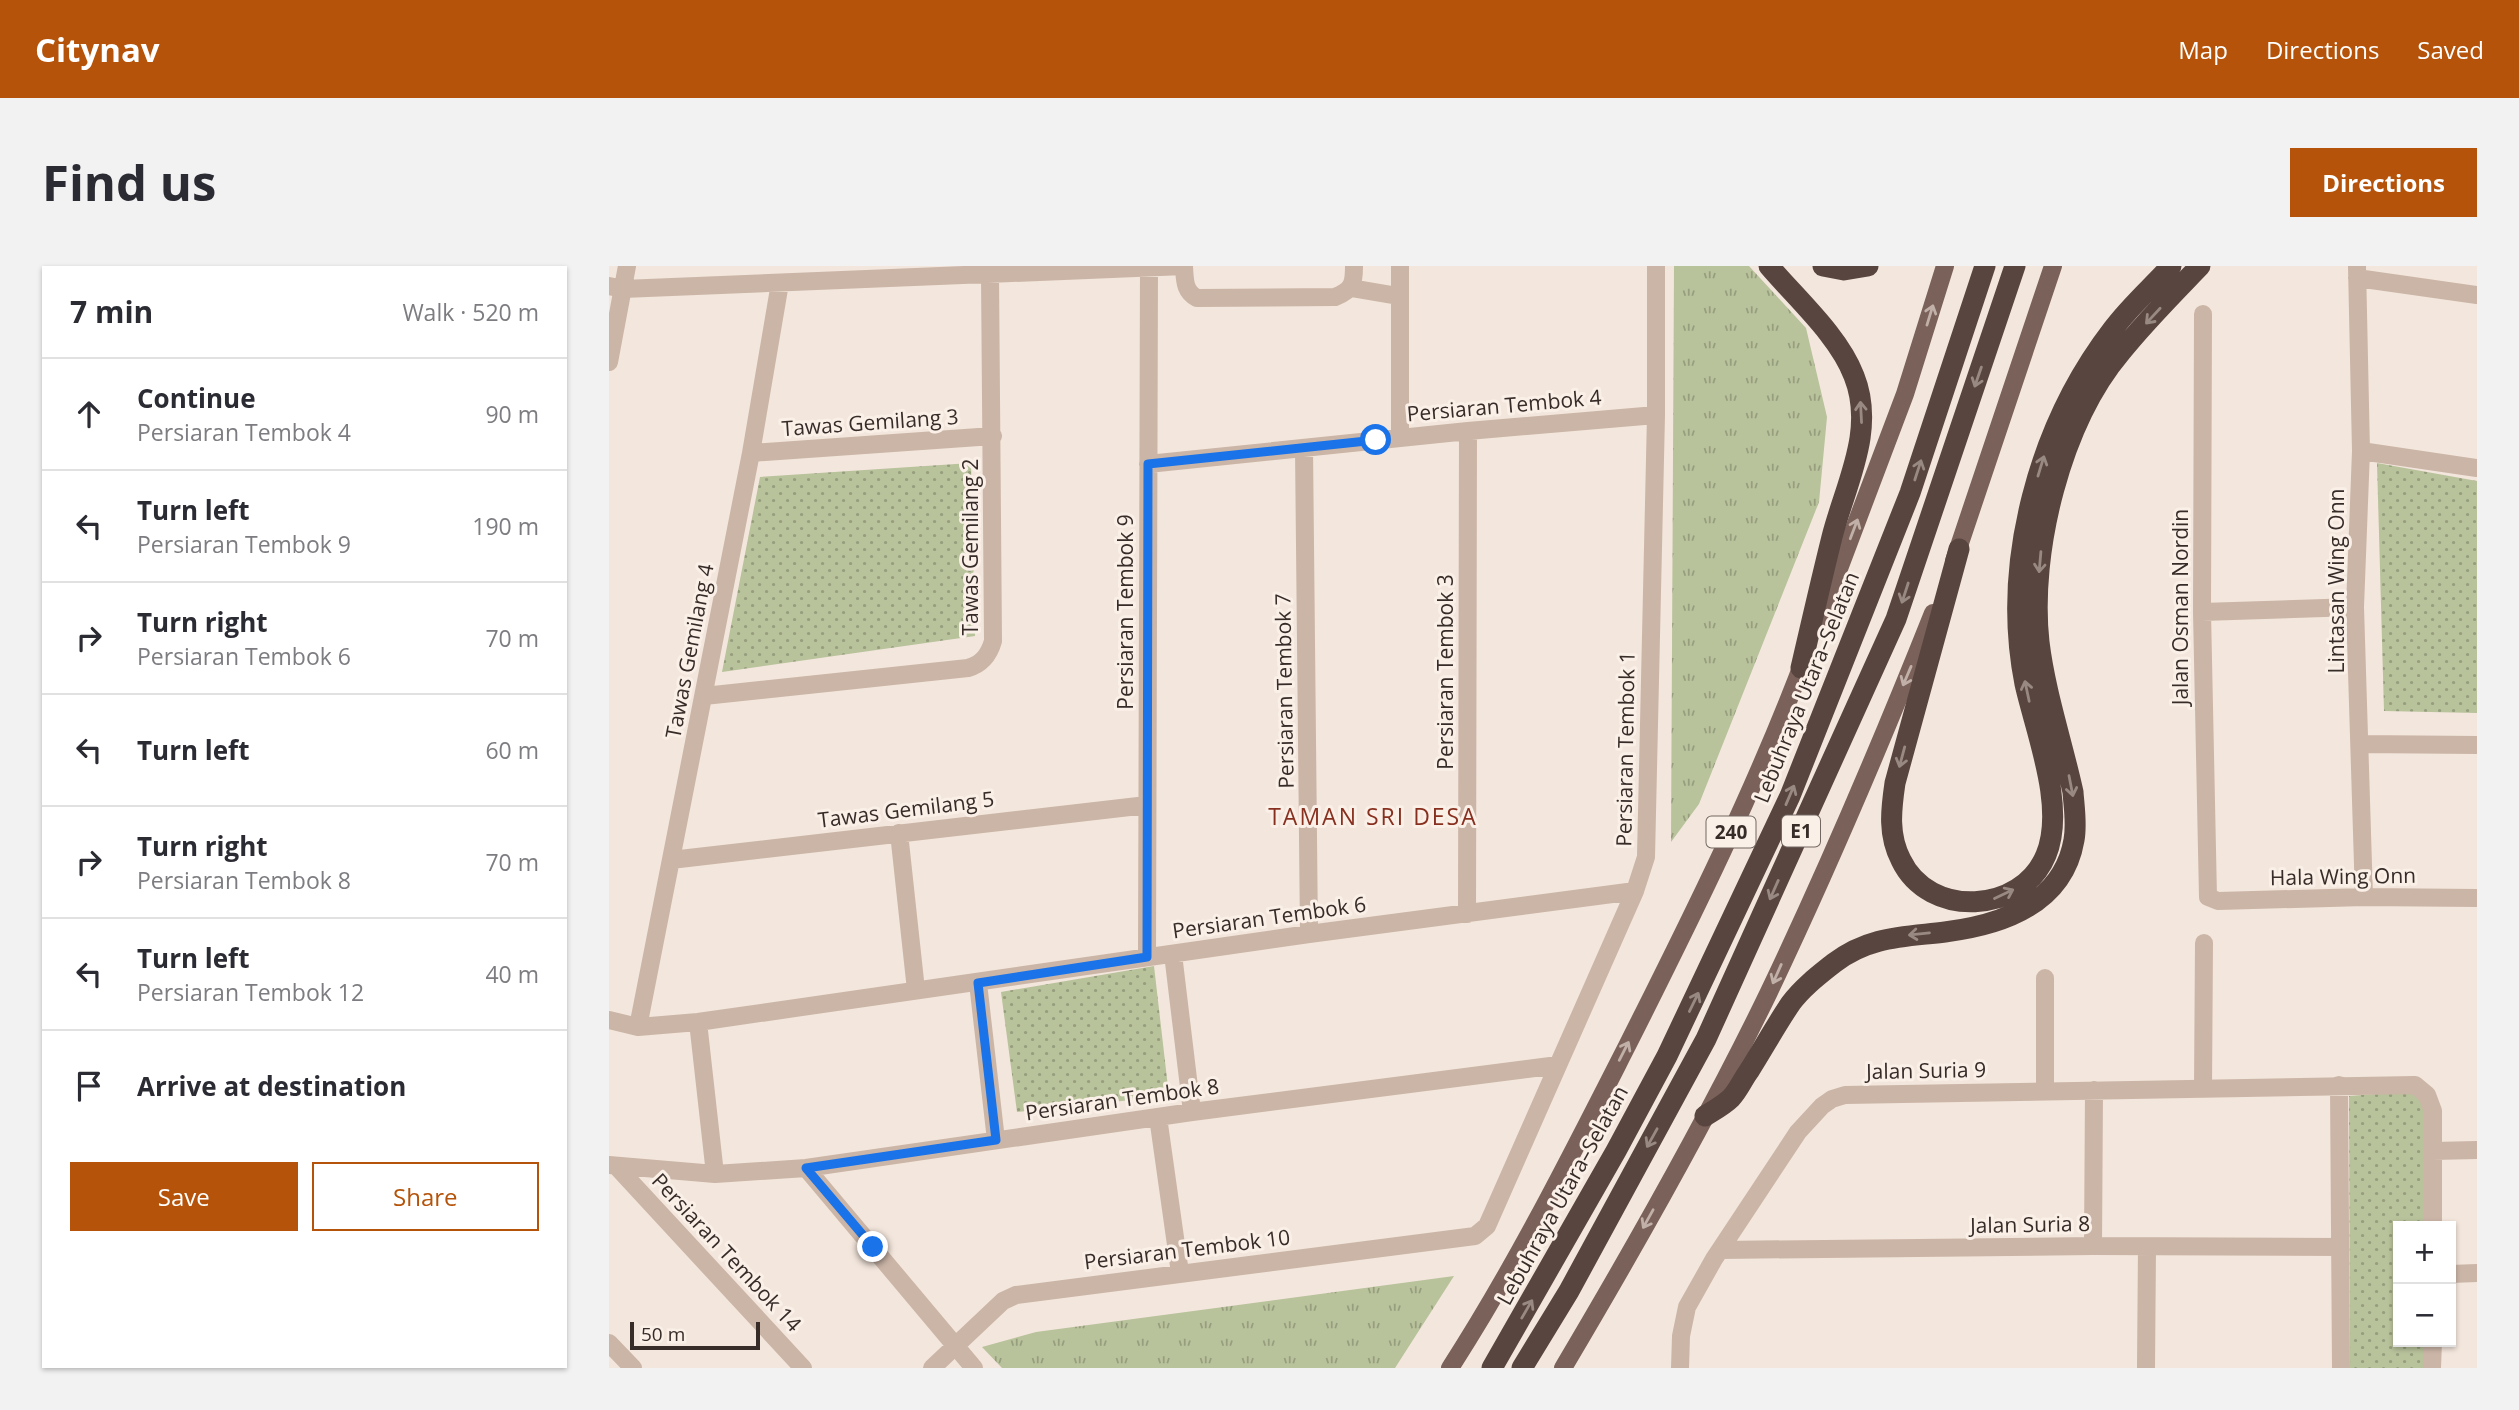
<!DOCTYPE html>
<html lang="en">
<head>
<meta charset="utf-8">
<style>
	body { margin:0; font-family:"Open Sans",sans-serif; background:#f2f2f3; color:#2b2b33 }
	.controls { position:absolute; right:21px; bottom:21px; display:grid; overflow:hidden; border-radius:0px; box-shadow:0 2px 5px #0004 }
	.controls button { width:63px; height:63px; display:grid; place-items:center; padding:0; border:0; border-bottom:2px solid #e1e1e2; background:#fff; color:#2b2b33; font:35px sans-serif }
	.scale { position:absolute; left:21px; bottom:18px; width:130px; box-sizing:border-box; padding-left:7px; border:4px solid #372c28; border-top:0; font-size:19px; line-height:24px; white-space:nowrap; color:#372c28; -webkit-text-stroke:5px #faf0e8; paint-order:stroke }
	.stop { position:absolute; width:21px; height:21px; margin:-16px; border:5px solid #1a73e8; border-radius:50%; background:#fff }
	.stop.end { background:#1a73e8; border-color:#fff; box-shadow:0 2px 7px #0008 }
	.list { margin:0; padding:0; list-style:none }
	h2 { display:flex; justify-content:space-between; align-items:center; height:91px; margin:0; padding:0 28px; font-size:30px }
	h2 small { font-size:23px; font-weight:400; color:#7c7c81 }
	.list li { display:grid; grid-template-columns:46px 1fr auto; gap:21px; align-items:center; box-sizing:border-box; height:112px; padding:0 28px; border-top:2px solid #e1e1e2 }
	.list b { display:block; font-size:26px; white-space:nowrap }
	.list p { margin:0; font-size:23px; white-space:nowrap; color:#7c7c81 }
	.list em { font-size:23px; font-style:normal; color:#7c7c81 }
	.actions { display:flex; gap:14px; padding:21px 28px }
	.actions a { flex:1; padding:16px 0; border:2px solid #b45309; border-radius:0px; text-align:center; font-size:24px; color:#b45309 }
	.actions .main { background:#b45309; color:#fff }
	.icon { flex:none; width:38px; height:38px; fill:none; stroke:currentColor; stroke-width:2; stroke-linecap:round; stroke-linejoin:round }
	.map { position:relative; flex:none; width:1868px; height:1102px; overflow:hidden; border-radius:0px }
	header { display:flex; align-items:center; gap:42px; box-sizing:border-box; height:98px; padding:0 35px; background:#b45309; color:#fff }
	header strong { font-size:33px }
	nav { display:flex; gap:38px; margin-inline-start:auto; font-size:24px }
	.intro { display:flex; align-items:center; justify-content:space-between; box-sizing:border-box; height:168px; padding:0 42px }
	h1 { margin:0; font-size:49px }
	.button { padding:18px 32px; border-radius:0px; background:#b45309; color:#fff; font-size:24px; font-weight:700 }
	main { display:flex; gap:42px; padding:0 42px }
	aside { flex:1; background:#fff; border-radius:0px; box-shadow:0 2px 5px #0004 }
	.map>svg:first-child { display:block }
	.grass { fill:url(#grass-tufts) }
	.park { fill:url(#park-dots) }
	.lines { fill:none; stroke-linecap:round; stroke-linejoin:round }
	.minor { stroke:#cbb5a7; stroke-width:18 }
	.major { stroke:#7a6159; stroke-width:18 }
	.highway { stroke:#58453f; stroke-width:21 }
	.oneway { stroke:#c0b0a8 }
	.oneway2 { stroke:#998983 }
	.route { stroke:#1a73e8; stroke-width:9 }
	.labels { text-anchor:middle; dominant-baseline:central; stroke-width:6; stroke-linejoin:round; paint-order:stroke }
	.shield { fill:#faf0e8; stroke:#726762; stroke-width:2 }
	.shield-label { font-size:19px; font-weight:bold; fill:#372c28 }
	.street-label { font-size:21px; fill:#372c28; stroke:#faf0e8 }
	.neighbourhood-label { font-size:23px; letter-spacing:2px; fill:#88301f; stroke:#faf0e8 }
</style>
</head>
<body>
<header>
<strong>Citynav</strong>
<nav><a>Map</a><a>Directions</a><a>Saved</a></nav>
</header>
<div class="intro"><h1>Find us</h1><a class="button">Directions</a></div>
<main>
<aside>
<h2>7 min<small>Walk · 520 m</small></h2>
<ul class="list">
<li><svg class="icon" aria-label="ahead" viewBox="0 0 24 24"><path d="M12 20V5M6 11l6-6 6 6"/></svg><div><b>Continue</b><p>Persiaran Tembok 4</p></div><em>90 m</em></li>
<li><svg class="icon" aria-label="left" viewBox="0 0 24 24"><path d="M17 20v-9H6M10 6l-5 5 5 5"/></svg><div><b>Turn left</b><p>Persiaran Tembok 9</p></div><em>190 m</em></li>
<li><svg class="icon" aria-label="right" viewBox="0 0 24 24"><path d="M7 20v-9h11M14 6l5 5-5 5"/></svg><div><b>Turn right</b><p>Persiaran Tembok 6</p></div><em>70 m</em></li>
<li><svg class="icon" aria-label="left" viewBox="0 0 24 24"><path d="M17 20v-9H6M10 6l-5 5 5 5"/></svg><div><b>Turn left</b></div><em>60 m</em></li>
<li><svg class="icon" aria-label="right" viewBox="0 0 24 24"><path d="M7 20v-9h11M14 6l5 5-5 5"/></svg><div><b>Turn right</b><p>Persiaran Tembok 8</p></div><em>70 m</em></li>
<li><svg class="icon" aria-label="left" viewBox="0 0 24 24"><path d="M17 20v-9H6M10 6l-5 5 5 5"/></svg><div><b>Turn left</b><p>Persiaran Tembok 12</p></div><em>40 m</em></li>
<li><svg class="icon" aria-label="arrive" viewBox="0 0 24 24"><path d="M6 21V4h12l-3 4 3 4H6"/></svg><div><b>Arrive at destination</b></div></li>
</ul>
<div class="actions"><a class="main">Save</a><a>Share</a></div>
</aside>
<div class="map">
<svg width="1868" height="1102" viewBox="0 0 1868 1102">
	<defs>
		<pattern id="grass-tufts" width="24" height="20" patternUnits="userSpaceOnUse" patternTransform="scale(1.75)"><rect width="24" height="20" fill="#b8c29b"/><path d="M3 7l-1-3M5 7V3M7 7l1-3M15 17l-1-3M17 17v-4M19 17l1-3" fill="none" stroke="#969e7e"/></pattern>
		<pattern id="park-dots" width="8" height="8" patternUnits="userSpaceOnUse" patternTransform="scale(1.75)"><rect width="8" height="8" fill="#b8c29b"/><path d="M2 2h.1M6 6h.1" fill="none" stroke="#969e7e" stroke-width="1.8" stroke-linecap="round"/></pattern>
	</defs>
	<rect width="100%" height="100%" fill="#f3e6dc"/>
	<path class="grass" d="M1065,0H1140L1197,62L1218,151L1210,236L1090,538L1062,576Z
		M845,1010L786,1102H393L373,1081L427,1066Z"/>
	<path class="park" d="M362,197L366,370L113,406L151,211Z
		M1768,197L1868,215V447L1775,445Z
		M545,700L560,830L408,846L392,726Z
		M1805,825L1818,836L1820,960H1789V1076H1819V1102H1741L1740,830Z"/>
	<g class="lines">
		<path class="minor" d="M791,0V172
			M1748,0L1752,185L1746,341L1755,631
			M575,1C576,14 575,25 588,32L726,31C744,24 745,17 745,0
			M1748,12L1868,29
			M0,20L14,23L575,0
			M742,22L789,30
			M1594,48L1593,346L1599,631L1609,635L1755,631L1868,632
			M0,96L18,0
			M695,182L700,668
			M1752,185L1868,202
			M142,187L384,170
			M539,198L859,165L1047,149
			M1593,346L1746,341
			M95,430L359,402C373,398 380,389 384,375L381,9
			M1751,478L1868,479
			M290,567L307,724
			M62,594L538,539
			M858,648L859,165
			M564,688L583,846
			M538,691L540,0
			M1436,712V824
			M369,717L387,874
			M0,754L29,761L89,756L700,668L1026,625
			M89,756L106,908
			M29,761L142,187L171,17
			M1730,819L1732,1102
			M1594,823L1595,677
			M549,851L571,1007
			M1824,885L1868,884
			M0,899L106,908L197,902L583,846L949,799
			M8,901L194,1102
			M197,902L365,1102
			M1484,980L1485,824
			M1111,984L1484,980L1731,981
			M1842,1008L1868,1007
			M0,1077L24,1102
			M323,1102L394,1035L407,1029L866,970L878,960L1026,625L1037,591L1047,149V0
			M1071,1102L1072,1070L1078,1041L1105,993L1189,866L1213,840L1223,833L1236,829L1806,819L1818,829L1824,845V960
			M1537,1102L1538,981
			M1823,1102L1824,1076"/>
		<path class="major" d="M1345,295L1444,0
			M1211,353L1296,128L1336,0
			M841,1102C908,998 963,888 1019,778C1083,651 1147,522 1197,389
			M954,1102C1027,979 1098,854 1160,726C1219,602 1273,475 1324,347"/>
		<path class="highway" d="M1160,0C1188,33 1230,70 1245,110C1267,165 1236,219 1223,271C1212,315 1202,359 1192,402
			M1214,0L1235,4L1259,0
			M1350,283L1286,517C1282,544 1279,569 1292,594C1320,653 1413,648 1437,589C1457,541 1427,467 1416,418C1392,297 1430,159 1504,63C1521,40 1543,21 1562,0
			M1096,850C1104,845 1115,839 1122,832C1129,825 1134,813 1140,805C1154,783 1167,759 1182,737C1194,721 1210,709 1225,697C1260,670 1295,671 1336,666C1393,659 1454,638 1465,574C1468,558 1465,541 1464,526C1453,476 1436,426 1430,376C1420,285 1452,157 1512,86C1536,56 1564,28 1591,0
			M883,1102L1007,885L1058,790L1181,530L1301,227L1376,0
			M913,1102L960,1025L1097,773L1287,353L1406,0"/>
	</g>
	<defs><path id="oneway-shaft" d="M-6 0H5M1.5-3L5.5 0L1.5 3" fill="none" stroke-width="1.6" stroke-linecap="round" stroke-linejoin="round" transform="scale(1.75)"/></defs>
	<g class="oneway">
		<use href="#oneway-shaft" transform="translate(1321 49) rotate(-73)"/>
		<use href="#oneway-shaft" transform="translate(1245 263) rotate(-69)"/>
		<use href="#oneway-shaft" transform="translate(1298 410) rotate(113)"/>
		<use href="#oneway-shaft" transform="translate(1168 708) rotate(114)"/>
		<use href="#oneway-shaft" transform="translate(1015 785) rotate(-63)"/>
		<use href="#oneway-shaft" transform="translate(1039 953) rotate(119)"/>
	</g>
	<g class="oneway2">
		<use href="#oneway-shaft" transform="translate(1544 50) rotate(133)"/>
		<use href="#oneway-shaft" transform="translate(1369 111) rotate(109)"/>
		<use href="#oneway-shaft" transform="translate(1252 146) rotate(-93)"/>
		<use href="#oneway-shaft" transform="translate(1432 200) rotate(-73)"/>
		<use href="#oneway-shaft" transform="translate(1309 204) rotate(-72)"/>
		<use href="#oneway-shaft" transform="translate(1431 296) rotate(95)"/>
		<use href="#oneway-shaft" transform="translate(1296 327) rotate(108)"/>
		<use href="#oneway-shaft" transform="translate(1418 425) rotate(-102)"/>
		<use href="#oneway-shaft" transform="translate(1293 491) rotate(105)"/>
		<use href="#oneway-shaft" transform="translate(1462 520) rotate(79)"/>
		<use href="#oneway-shaft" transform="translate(1181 529) rotate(-67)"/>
		<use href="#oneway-shaft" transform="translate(1165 624) rotate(114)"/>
		<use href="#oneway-shaft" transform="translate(1395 628) rotate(-25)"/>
		<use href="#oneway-shaft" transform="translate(1310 668) rotate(174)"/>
		<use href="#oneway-shaft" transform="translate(1085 736) rotate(-64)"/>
		<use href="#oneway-shaft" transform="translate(1043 872) rotate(119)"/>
		<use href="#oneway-shaft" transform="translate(918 1043) rotate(-60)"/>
	</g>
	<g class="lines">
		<path class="route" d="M264,981L197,902L387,874L369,717L538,691L539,198L767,174"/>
	</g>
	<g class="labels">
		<g class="shield">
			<rect x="1173" y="549.5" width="38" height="31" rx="5"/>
			<rect x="1097.5" y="550.5" width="49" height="31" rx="5"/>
		</g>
		<g class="shield-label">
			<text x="1192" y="565">E1</text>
			<text x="1122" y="566">240</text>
		</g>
		<g class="street-label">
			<text transform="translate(895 139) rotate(-5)">Persiaran Tembok 4</text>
			<text transform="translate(261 156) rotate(-4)">Tawas Gemilang 3</text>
			<text transform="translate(361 281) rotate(-90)">Tawas Gemilang 2</text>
			<text transform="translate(1727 315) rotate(-90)">Lintasan Wing Onn</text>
			<text transform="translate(1571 341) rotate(-90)">Jalan Osman Nordin</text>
			<text transform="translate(516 346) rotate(-90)">Persiaran Tembok 9</text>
			<text transform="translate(80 385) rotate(-79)">Tawas Gemilang 4</text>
			<text transform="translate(836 406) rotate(-90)">Persiaran Tembok 3</text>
			<text transform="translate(1197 421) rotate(-68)">Lebuhraya Utara–Selatan</text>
			<text transform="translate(675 425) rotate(-91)">Persiaran Tembok 7</text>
			<text transform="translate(1016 483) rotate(-89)">Persiaran Tembok 1</text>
			<text transform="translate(297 543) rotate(-7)">Tawas Gemilang 5</text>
			<text transform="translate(1734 610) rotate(-1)">Hala Wing Onn</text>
			<text transform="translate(660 651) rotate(-8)">Persiaran Tembok 6</text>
			<text transform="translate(1317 804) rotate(-1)">Jalan Suria 9</text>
			<text transform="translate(513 833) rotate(-8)">Persiaran Tembok 8</text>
			<text transform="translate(953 929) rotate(-61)">Lebuhraya Utara–Selatan</text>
			<text transform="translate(1421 958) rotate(-1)">Jalan Suria 8</text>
			<text transform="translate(578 983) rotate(-7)">Persiaran Tembok 10</text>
			<text transform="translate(118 986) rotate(47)">Persiaran Tembok 14</text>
		</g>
		<g class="neighbourhood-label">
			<text x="764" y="550">TAMAN SRI DESA</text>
		</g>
	</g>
</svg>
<div class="controls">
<button>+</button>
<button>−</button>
</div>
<div class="scale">50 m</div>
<div class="stop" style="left:767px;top:174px"></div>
<div class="stop end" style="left:264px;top:981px"></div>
</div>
</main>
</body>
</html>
